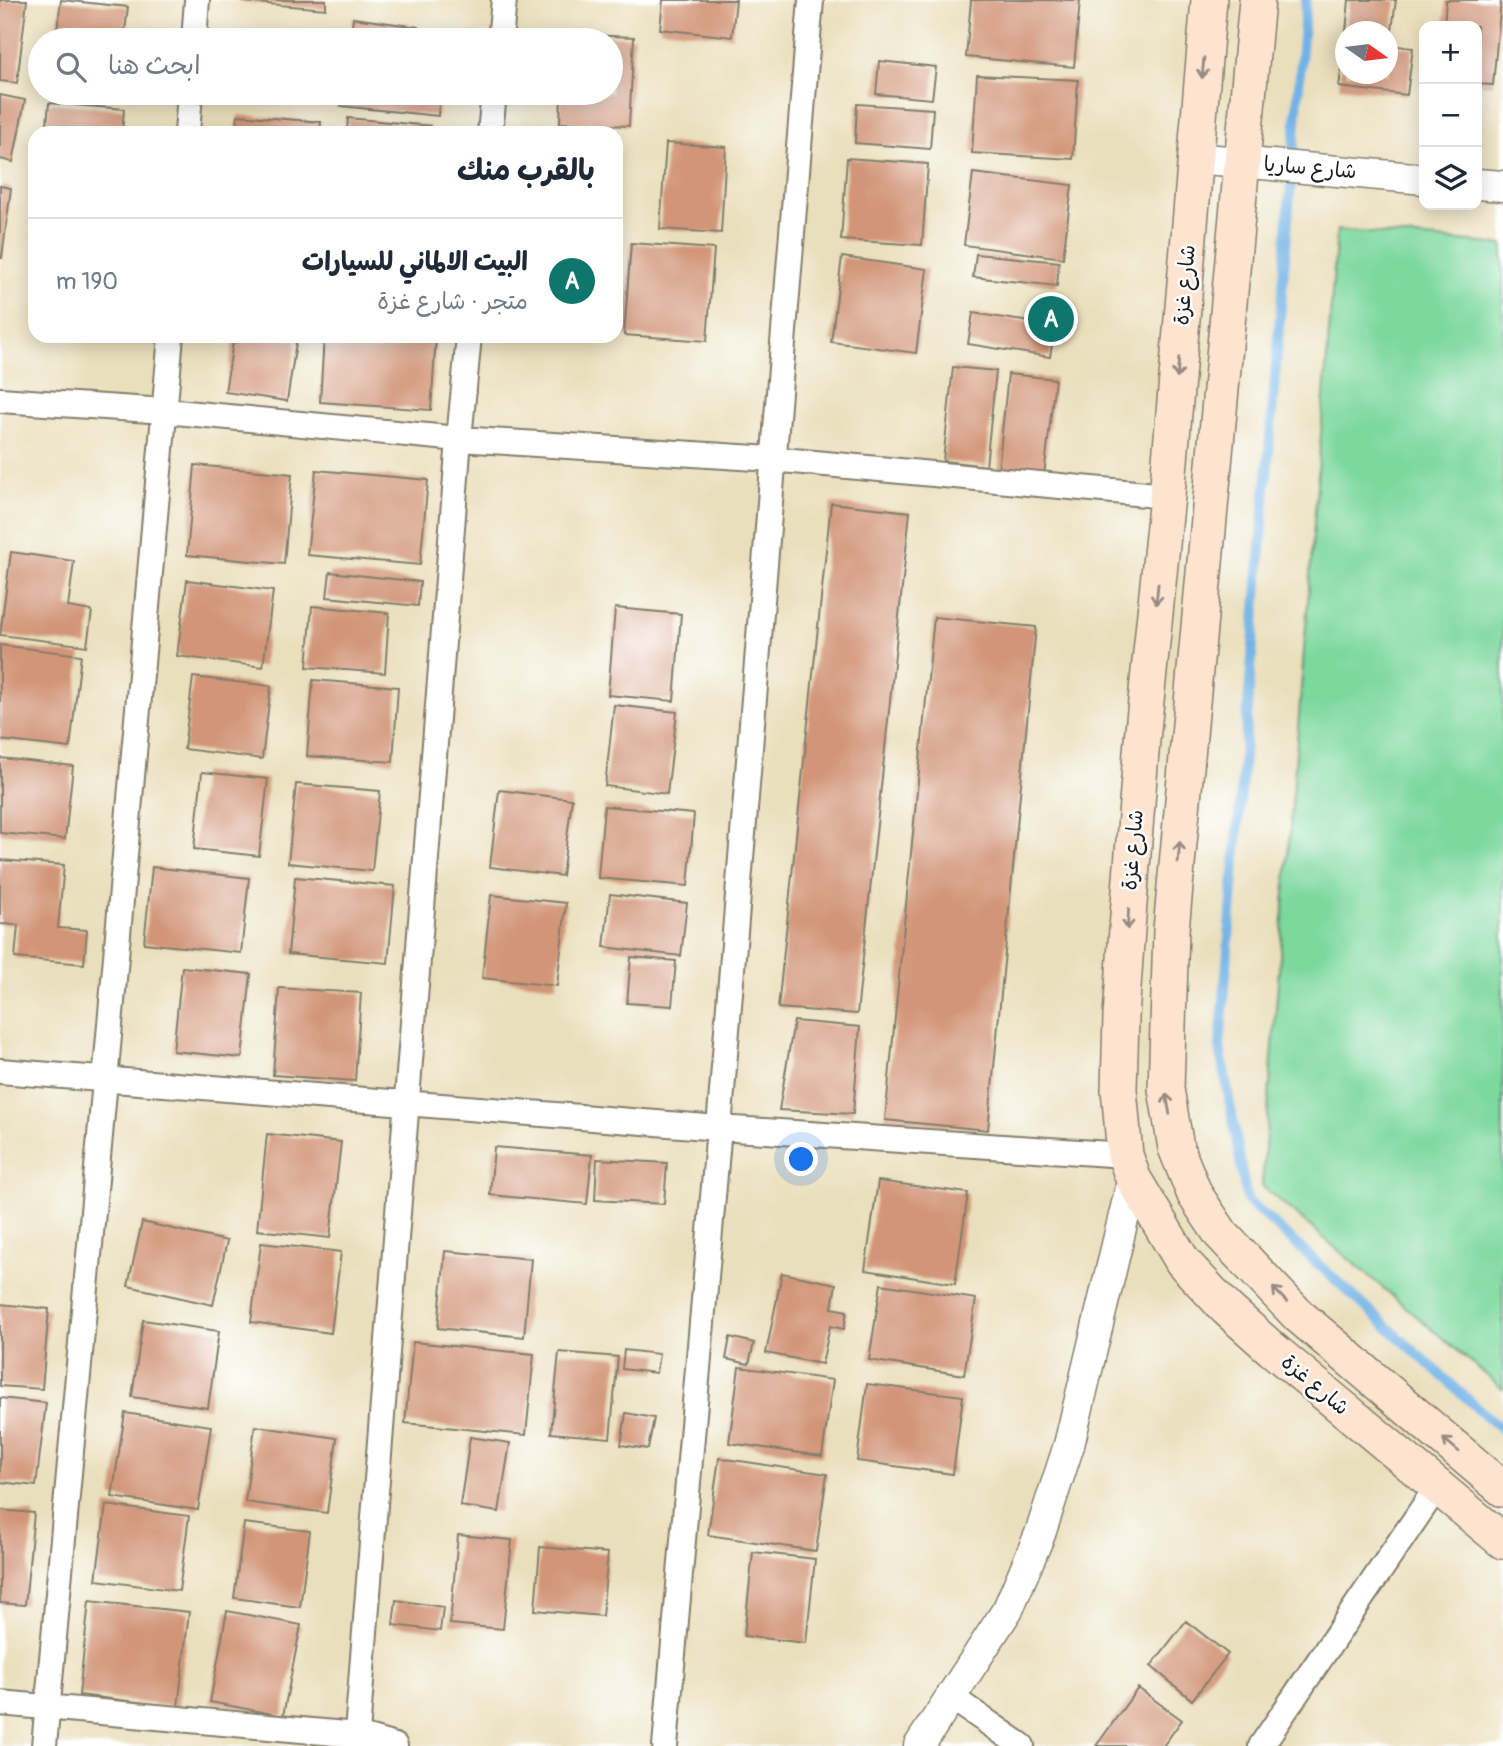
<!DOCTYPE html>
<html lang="ar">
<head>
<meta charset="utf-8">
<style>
	body { margin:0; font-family:Pangolin,"Playpen Sans Arabic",sans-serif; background:#f2f2f3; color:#1f2937; direction:rtl }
	.controls { position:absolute; right:21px; top:21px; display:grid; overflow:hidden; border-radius:14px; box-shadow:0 4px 18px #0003 }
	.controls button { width:63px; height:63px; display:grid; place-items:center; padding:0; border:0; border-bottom:2px solid #e0e1e3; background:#fff; color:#1f2937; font:35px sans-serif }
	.compass { position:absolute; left:1335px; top:21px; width:63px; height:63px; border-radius:50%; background:#fff; box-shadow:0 4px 18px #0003; rotate:104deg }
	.you { position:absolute; left:802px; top:1160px; width:24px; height:24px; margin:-18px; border:5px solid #fff; border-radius:50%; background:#1a73e8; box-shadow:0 0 0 10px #1a73e833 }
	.badge { display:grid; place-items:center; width:46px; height:46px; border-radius:50%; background:#0f766e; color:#fff; font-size:23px; font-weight:700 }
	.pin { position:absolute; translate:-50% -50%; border:4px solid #fff; box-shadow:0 2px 7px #0006 }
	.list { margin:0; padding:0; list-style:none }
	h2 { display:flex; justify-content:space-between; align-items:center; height:91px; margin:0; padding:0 28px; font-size:30px }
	h2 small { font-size:23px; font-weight:400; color:#747a83 }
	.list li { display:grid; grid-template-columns:46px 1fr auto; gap:21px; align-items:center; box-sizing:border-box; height:126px; padding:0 28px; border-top:2px solid #e0e1e3 }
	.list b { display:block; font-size:26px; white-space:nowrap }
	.list p { margin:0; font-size:23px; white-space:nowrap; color:#747a83 }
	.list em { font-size:23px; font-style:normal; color:#747a83 }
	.icon { flex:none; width:38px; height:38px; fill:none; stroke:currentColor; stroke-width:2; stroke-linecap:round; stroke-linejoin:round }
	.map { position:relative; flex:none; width:1503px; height:1746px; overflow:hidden; direction:ltr }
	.search { position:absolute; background:#fff; box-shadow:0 4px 18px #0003; left:28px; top:28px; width:595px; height:77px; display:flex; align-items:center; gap:18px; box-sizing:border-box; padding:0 24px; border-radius:38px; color:#747a83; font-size:26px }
	.panel { position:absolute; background:#fff; box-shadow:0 4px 18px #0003; left:28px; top:126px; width:595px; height:217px; border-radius:21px; direction:rtl }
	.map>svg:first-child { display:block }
	.green { fill:#7dd89e; stroke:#4c7a5d; stroke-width:2 }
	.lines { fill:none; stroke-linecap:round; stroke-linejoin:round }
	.stream { stroke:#71b2e5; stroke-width:10 }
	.building { fill:#d29578 }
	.minor-casing { stroke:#837e6c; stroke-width:28 }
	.tertiary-casing { stroke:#837e6c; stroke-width:33 }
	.secondary-casing { stroke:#837e6c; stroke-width:38 }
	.minor { stroke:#fff; stroke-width:24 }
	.tertiary { stroke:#fff; stroke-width:30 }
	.secondary { stroke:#fde4d1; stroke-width:35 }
	.oneway { stroke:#988a80 }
	.labels { text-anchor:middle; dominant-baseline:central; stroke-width:5; stroke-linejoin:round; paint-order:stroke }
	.street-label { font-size:21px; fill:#1c1c1c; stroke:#fff }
</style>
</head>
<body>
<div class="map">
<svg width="1503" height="1746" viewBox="0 0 1503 1746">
	<rect width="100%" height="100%" fill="#fff"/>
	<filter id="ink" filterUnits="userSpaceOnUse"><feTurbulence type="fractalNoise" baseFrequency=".0143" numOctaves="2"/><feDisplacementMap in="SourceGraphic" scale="14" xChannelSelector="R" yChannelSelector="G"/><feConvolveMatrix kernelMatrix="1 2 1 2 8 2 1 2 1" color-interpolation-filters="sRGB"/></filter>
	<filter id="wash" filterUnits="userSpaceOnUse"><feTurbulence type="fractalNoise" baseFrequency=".00686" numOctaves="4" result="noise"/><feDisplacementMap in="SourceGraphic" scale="28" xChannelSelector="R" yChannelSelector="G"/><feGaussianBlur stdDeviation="1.57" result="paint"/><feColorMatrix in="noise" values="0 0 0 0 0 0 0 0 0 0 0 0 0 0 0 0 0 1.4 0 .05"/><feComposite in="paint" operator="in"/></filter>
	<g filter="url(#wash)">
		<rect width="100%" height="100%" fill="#eadfbc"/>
		<path class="green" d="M1337,230L1503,245V1389L1262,1186Z"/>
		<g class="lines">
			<path class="stream" d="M1306,0L1220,1047L1247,1200L1503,1431"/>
		</g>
		<g id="blocks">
			<path class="building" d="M0,0H27L17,83L0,81Z
				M61,0L128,7L124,40H56Z
				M243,0H326V9L243,2Z
				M663,0H736L732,37L660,29Z
				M971,0H1080L1074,67L966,57Z
				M1349,0H1396L1390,45L1413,48L1407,95L1339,87L1344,48L1346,74H1388V32H1346Z
				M1446,0H1501L1493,85L1477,84V26H1444Z
				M353,18L418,27L421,40H350Z
				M564,34L634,37L629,126L560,123L561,93H611V40H563Z
				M879,61L936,67L932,99L876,94Z
				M977,75L1078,80L1073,159L972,153Z
				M343,93H440L438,116L341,106Z
				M0,95L25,100L13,162L0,159Z
				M49,103L124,109L122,133H46Z
				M857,104L933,109L930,149L855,143Z
				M238,115L321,122L320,133H236Z
				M348,118L430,126V133H347Z
				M666,143L726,147L721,233L660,229Z
				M847,158L928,164L922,245L841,240Z
				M973,173L1072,185L1063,258L964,245Z
				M0,186L11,188L2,258H0Z
				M631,243L714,249L707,341L624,335Z
				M976,254L1059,262L1057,286L973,277Z
				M842,257L927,269L916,353L831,342Z
				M973,313L1055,326L1050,357L968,344Z
				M234,336H297L287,401L225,392Z
				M324,336H436L431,410L320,402Z
				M953,367L996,371L986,466L943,461Z
				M1008,374L1055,379L1044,476L998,472Z
				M195,465L292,474L284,564L187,555Z
				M316,470L428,480L420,565L307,555Z
				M831,503L910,512L857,1014L778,1008Z
				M11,552L74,561L68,607L92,611L87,646L0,635Z
				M330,572L420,582L418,606L327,597Z
				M187,580L273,591L263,667L177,656Z
				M312,606L389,613L385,673L307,667Z
				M615,608L681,614L674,701L608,695Z
				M934,617L1036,627L988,1130L885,1120Z
				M0,645L81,655L70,748L0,740Z
				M193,677L271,686L262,759L184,749Z
				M313,680L398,687L393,762L307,756Z
				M614,705L677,712L667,794L605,786Z
				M0,758L73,766L65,839L0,833Z
				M202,772L268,779L259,856L194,849Z
				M296,784L380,791L372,871L288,863Z
				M499,790L572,799L562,876L490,867Z
				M604,806L694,814L688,886L598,878Z
				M0,860L64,865L58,928L87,930L84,964L15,958L18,925L0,924Z
				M152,867L249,878L241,953L144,943Z
				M295,877L395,886L388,963L288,954Z
				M610,894L687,903L681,956L604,947Z
				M491,895L566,903L557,986L482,978Z
				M631,957L676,961L672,1006L627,1003Z
				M182,967L251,974L242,1058L173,1051Z
				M279,988L361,993L355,1081L273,1075Z
				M794,1021L860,1027L853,1114L779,1110Z
				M267,1134L341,1142L330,1238L257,1230Z
				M494,1147L592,1155L587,1204L490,1195Z
				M597,1159L667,1163L664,1204L595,1200Z
				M878,1181L968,1193L955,1284L865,1270Z
				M142,1222L227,1241L213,1305L128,1286Z
				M261,1243L341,1252L331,1333L251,1322Z
				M445,1251L531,1259L524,1337L438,1328Z
				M782,1273L836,1284L832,1308L847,1311L844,1329L830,1326L822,1364L766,1353Z
				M881,1284L976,1299L964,1375L869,1360Z
				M0,1304L49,1309L42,1389L0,1386Z
				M143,1320L219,1331L208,1408L132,1397Z
				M730,1337L754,1343L749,1364L726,1359Z
				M413,1342L534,1354L526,1435L405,1423Z
				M624,1350L659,1354L656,1373L622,1369Z
				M559,1352L618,1357L610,1438L551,1433Z
				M739,1367L833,1380L822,1456L729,1443Z
				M867,1384L963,1396L953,1474L857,1461Z
				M0,1398L46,1403L36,1486L0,1482Z
				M125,1413L211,1426L198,1510L112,1497Z
				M626,1413L654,1418L648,1449L621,1445Z
				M255,1426L337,1438L327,1513L245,1502Z
				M470,1437L510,1443L499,1512L460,1506Z
				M719,1458L827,1474L816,1551L708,1535Z
				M106,1505L189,1516L179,1591L96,1580Z
				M0,1510L34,1513L25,1605L0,1603Z
				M244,1523L310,1531L300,1607L234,1598Z
				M458,1535L512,1540L503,1629L450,1624Z
				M540,1547L608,1553L602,1616L535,1610Z
				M753,1552L815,1559L806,1643L744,1636Z
				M396,1600L443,1607L440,1631L393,1625Z
				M89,1601L189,1612L178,1707L79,1695Z
				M227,1611L301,1625L283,1716L210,1702Z
				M1186,1621L1228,1654L1192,1700L1151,1666Z
				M1138,1688L1182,1720L1163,1746H1096Z"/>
		</g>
	</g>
	<g filter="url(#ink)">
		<use href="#blocks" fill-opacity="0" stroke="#837e6c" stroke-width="2"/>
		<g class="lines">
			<g class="minor-casing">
				<path id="minor" d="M194,40L197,0
					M500,40L504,0
					M187,133L190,93
					M490,133L494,93
					M0,400L165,411L459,439L772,459L1167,496
					M0,1071L719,1128L1125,1155
					M951,1697L1022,1746
					M0,1703L357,1735L395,1746
					M44,1746L105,1081L171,336
					M356,1746L459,439L469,336
					M665,1746L719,1128L811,0
					M1261,1746L1437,1487"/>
			</g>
			<g class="tertiary-casing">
				<path id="tertiary" d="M1195,158L1424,179
					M1477,184L1503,186
					M919,1746L1008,1609L1040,1534L1069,1445L1133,1178"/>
			</g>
			<g class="secondary-casing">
				<path id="secondary" d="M1209,0L1167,496L1142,740L1127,929L1121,1017L1119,1089L1125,1155L1133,1178L1183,1262L1226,1308L1272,1349L1503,1541
					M1257,0L1171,930L1166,1089L1176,1148L1195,1195L1221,1234L1299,1316L1503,1489"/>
			</g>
			<use href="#minor" class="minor"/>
			<use href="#tertiary" class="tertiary"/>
			<use href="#secondary" class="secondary"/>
		</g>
		<defs><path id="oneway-shaft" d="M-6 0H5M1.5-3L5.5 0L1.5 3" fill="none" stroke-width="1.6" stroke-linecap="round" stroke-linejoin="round" transform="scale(1.75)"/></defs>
		<g class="oneway">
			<use href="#oneway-shaft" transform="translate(1203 68) rotate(95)"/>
			<use href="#oneway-shaft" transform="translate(1178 368) rotate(95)"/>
			<use href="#oneway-shaft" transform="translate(1157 594) rotate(96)"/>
			<use href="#oneway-shaft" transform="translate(1179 852) rotate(-85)"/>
			<use href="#oneway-shaft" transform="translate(1128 919) rotate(94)"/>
			<use href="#oneway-shaft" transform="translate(1168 1104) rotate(-100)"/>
			<use href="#oneway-shaft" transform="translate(1280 1295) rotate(-134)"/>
			<use href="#oneway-shaft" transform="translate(1451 1445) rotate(-140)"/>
		</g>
	</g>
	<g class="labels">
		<g class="street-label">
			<text transform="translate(1310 168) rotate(5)">شارع ساريا</text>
			<text transform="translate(1185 285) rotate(-85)">شارع غزة</text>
			<text transform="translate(1133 850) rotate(-85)">شارع غزة</text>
			<text transform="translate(1315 1385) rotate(40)">شارع غزة</text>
		</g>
	</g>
</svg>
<div class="controls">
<button>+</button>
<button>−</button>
<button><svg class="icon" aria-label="layers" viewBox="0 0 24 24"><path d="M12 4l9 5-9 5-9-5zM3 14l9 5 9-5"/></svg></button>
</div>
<svg class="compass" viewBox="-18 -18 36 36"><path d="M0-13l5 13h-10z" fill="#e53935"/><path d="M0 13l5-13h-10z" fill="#747a83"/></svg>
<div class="you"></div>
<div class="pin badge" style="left:1051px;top:319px">A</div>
<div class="search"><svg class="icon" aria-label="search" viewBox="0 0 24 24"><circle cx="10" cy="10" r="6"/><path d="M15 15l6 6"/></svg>ابحث هنا</div>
<section class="panel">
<h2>بالقرب منك<small></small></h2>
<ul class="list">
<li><span class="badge">A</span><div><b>البيت الالماني للسيارات</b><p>متجر · شارع غزة</p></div><em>190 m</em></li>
</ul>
</section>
</div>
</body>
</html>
